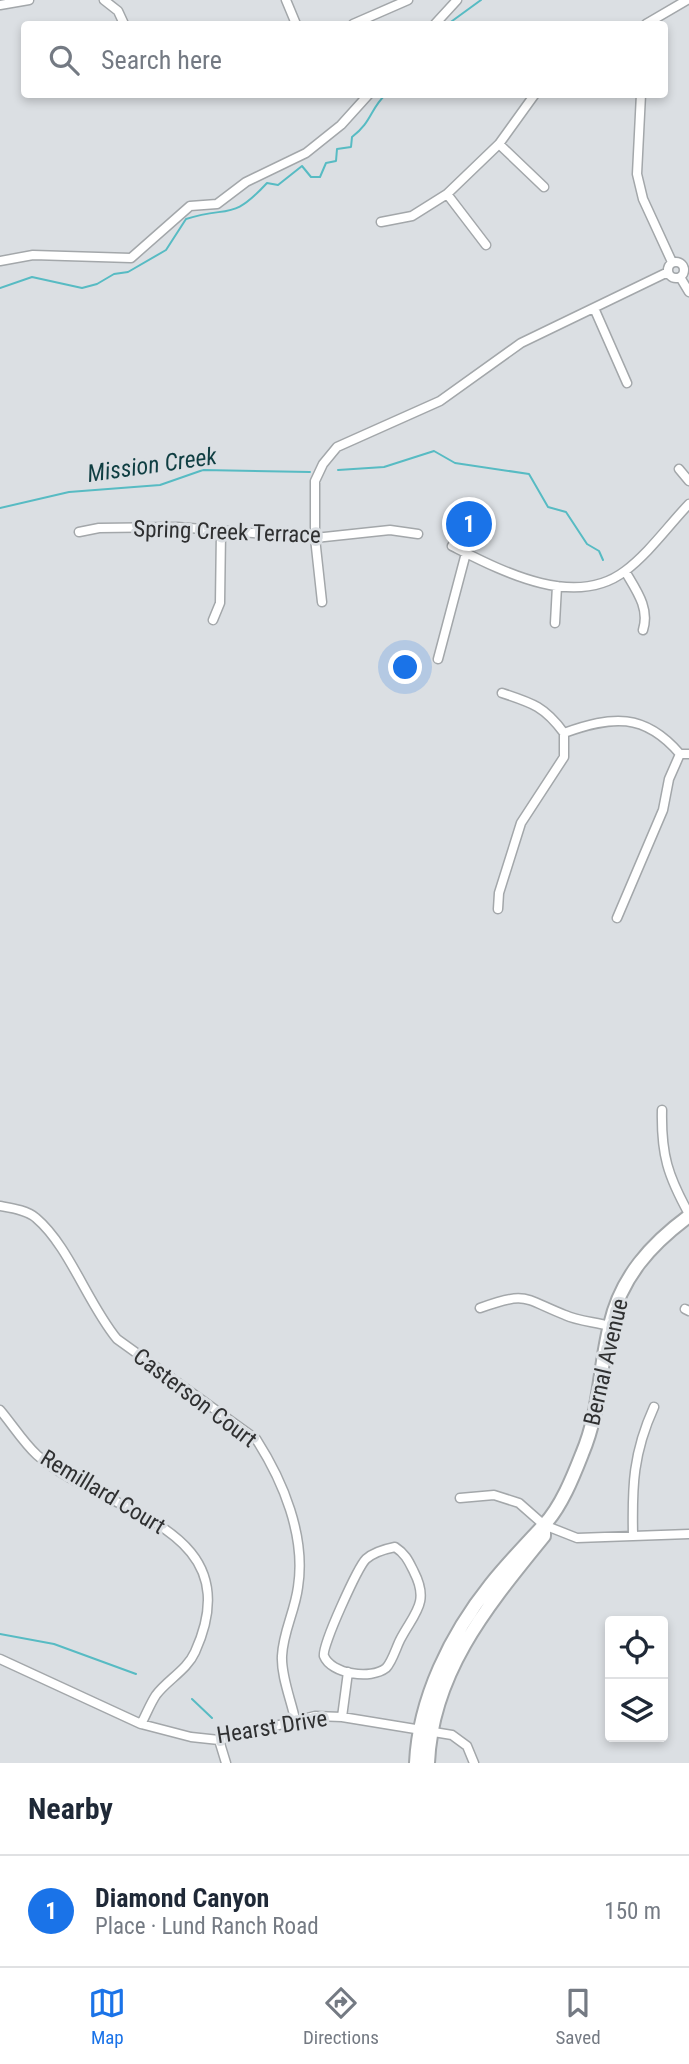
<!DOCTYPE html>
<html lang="en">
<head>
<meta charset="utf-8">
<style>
	body { margin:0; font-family:"Roboto Condensed",sans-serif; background:#f2f2f3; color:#1f2937 }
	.controls { position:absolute; right:21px; bottom:21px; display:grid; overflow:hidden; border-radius:7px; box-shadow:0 4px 10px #0003 }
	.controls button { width:63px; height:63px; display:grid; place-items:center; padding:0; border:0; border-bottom:2px solid #e0e1e3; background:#fff; color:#1f2937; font:35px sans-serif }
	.you { position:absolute; left:406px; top:668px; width:24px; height:24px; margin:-18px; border:5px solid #fff; border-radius:50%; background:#1a73e8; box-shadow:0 0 0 10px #1a73e833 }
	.badge { display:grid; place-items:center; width:46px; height:46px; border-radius:50%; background:#1a73e8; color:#fff; font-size:23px; font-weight:700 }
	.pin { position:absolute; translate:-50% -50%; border:4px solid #fff; box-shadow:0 2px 7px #0006 }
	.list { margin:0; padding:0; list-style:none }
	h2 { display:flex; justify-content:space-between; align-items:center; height:91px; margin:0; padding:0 28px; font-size:30px }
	h2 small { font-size:23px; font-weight:400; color:#747a83 }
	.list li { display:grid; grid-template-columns:46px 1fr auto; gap:21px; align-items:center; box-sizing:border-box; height:112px; padding:0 28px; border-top:2px solid #e0e1e3 }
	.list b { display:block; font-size:26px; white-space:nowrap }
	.list p { margin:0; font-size:23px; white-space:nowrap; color:#747a83 }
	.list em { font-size:23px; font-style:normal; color:#747a83 }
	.icon { flex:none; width:38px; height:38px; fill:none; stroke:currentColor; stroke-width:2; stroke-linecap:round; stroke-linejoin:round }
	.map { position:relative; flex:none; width:689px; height:1763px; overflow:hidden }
	.search { position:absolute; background:#fff; box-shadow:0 4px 10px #0003; left:21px; right:21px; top:21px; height:77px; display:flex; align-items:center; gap:18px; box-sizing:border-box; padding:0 24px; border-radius:7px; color:#747a83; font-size:26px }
	.sheet { height:203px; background:#fff }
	nav { display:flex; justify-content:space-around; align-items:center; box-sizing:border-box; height:98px; border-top:2px solid #e0e1e3; background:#fff; font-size:19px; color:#747a83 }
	nav a { display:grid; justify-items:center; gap:4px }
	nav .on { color:#1a73e8 }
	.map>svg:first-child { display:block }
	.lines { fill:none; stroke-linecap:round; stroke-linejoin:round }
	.stream { stroke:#57bbc3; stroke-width:2 }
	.street-casing { stroke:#a3a7aa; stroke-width:11 }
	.secondary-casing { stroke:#a3a7aa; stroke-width:16 }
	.street { stroke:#fff; stroke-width:8 }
	.secondary { stroke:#fff; stroke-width:12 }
	.labels { text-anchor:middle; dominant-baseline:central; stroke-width:6; stroke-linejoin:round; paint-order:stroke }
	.street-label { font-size:23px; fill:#2f3031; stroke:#dbdfe3 }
	.water-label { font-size:24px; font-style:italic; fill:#0f3e42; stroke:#dbdfe3 }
</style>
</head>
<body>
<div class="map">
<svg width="689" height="1763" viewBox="0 0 689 1763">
	<rect width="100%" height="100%" fill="#dbdfe3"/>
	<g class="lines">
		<path class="stream" d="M448,24L481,0
			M0,288L32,277L82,288L97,284L114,274L128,272L166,250L186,219C230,205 231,222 267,183L278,185L302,166L311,177H320L326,163L336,161L337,149L351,147L352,137C372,122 370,109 386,94
			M338,470L384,467L434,451L455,463L529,474L548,507L566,512L587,544L599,551L603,560
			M0,508L69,492L160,485L203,470L310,472
			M0,1634L54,1644L136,1674
			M192,1699L212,1718"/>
		<g class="street-casing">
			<path id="street" d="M104,0L118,11L124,24
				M286,0L296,24
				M0,5L29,0
				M353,24L408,0
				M435,24L457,0
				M646,24L687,0
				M641,94L637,174L643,199L672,262
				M499,144L544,187
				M447,194L486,245
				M381,222L412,216L447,194L499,144L535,94
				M0,261L33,255L131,258L190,206L217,204L246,182L306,153L341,125L369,94
				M668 270a8 8 0 1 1 16 0a8 8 0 1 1-16 0Z
				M680,277L689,292
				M594,308L627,383
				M679,469L689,481
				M79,532L99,528L177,527L315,538L390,530L418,534
				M452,546C500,570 574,610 625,571C649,553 668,526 689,504
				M625,571C636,590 650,608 643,630
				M322,602L315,538V481L323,464L337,447L440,401L521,343L668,272
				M213,620L220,603L221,531
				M555,623L557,586
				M438,659L466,553
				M502,693C533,703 545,707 564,733C612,716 644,712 680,754H689
				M498,909L499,893L521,823L564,757V733
				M617,918L663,810L669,779L680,754
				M662,1110C661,1155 668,1176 689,1214
				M0,1206C11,1208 27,1210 36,1218C69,1246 88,1304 117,1339L256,1439C283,1481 306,1536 298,1587C295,1611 283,1632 282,1656C281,1676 291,1700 295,1719
				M480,1308C528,1291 522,1298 565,1315C578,1321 595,1322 609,1326
				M685,1309L689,1311
				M0,1410C12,1424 23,1442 37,1455C102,1513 253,1524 195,1652C187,1670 167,1680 156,1695C150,1704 146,1715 141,1724
				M460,1498L494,1495L519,1503L544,1525L577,1538L689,1534
				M633,1535C632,1486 633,1453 654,1407
				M395,1547C406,1554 409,1562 414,1572C430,1603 414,1613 400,1640C396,1648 392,1662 386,1668C371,1680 331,1674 324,1656C321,1647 358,1567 366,1559C374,1552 385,1549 395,1547Z
				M0,1659L141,1724L191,1737L219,1740L315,1716L342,1717L452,1735L467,1746L474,1763
				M342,1717L348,1672
				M219,1740L226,1763"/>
		</g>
		<g class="secondary-casing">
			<path id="secondary" d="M416,1763C419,1698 451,1634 491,1584C508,1563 526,1544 544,1525C561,1507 573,1477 582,1454C600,1412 599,1369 610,1325C621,1277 651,1244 689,1216
				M428,1763C432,1671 489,1604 544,1536V1525"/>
		</g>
		<use href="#street" class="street"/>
		<use href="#secondary" class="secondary"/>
	</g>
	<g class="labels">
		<g class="street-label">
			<text transform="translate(227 532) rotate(2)">Spring Creek Terrace</text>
			<text transform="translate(606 1362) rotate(-77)">Bernal Avenue</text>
			<text transform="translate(195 1398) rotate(37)">Casterson Court</text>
			<text transform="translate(103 1492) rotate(31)">Remillard Court</text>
			<text transform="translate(272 1727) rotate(-9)">Hearst Drive</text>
		</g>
		<g class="water-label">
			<text transform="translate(152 465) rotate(-8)">Mission Creek</text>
		</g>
	</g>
</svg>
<div class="controls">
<button><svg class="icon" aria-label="locate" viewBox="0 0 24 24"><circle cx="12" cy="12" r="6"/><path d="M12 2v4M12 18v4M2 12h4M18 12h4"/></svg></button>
<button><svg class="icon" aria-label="layers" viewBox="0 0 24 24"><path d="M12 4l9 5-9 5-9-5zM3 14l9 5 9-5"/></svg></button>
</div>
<div class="you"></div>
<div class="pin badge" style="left:469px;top:524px">1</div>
<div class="search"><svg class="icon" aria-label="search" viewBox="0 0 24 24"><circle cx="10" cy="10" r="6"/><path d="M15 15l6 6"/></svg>Search here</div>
</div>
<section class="sheet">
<h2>Nearby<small></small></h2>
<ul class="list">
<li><span class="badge">1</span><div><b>Diamond Canyon</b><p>Place · Lund Ranch Road</p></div><em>150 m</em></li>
</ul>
</section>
<nav>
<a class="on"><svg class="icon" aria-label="map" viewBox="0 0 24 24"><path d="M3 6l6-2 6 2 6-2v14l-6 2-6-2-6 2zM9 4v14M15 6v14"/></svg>Map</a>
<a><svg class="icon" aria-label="directions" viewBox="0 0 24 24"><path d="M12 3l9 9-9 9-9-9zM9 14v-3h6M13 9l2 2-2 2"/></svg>Directions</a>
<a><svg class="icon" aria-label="saved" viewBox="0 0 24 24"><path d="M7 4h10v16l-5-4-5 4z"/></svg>Saved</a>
</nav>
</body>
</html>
